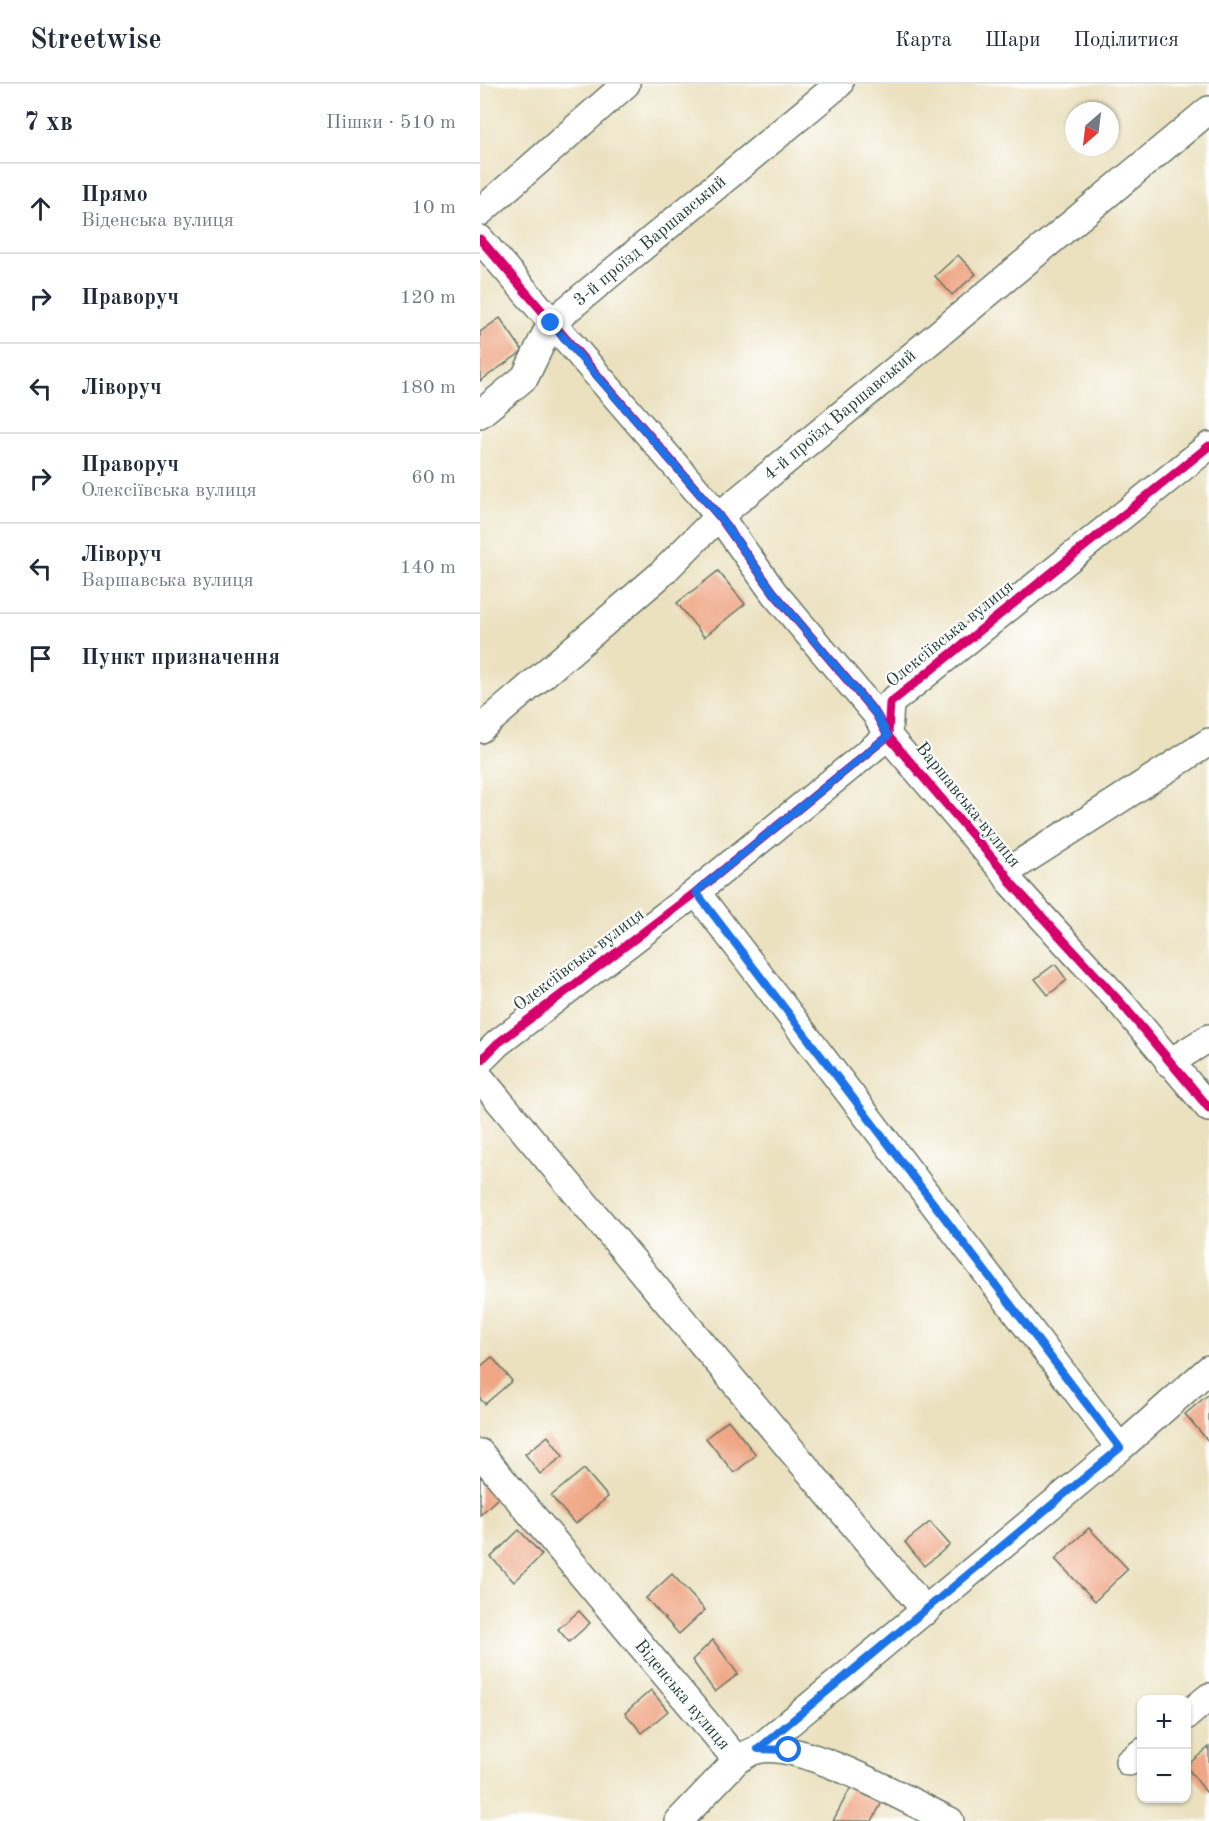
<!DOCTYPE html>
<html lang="uk">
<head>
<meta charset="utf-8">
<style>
	body { margin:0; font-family:"Old Standard TT",serif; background:#f6f6f7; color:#1f2937 }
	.controls { position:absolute; right:18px; bottom:18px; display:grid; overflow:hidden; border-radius:12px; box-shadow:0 2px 4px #0004 }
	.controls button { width:54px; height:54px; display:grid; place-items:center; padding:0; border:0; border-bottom:2px solid #e0e1e3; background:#fff; color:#1f2937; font:30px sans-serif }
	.compass { position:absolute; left:585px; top:18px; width:54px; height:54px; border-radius:50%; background:#fff; box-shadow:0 2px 4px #0004; rotate:208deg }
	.stop { position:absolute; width:18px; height:18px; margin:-14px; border:4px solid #1a73e8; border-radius:50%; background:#fff }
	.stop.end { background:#1a73e8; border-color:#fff; box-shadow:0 2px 6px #0008 }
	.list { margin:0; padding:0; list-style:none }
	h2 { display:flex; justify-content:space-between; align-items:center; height:78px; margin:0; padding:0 24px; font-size:26px }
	h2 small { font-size:20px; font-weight:400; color:#747a83 }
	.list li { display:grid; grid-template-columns:39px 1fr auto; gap:18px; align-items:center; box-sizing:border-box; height:90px; padding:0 24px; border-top:2px solid #e0e1e3 }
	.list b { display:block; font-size:22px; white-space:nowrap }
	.list p { margin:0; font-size:20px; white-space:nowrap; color:#747a83 }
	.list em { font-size:20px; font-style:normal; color:#747a83 }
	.icon { flex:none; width:33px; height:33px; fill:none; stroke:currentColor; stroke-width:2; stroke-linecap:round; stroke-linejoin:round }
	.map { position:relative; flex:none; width:729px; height:1737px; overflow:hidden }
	header { display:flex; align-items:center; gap:36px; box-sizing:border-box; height:84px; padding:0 30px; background:#fff; border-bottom:2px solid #e0e1e3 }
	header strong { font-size:28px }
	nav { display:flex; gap:33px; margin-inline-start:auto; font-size:21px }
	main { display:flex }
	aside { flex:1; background:#fff }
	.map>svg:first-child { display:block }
	.building { fill:#efa786 }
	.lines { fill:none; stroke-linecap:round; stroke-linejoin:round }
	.street-casing { stroke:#667665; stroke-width:30 }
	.street { stroke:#fff; stroke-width:27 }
	.cycleway-casing { stroke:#fff; stroke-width:13 }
	.cycleway { stroke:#d6006c; stroke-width:9 }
	.route { stroke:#1a73e8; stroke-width:8 }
	.labels { text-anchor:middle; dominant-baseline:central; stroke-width:4.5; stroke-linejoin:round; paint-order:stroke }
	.street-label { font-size:18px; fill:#1f3d34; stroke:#fff }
</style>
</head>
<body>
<header>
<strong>Streetwise</strong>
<nav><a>Карта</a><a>Шари</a><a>Поділитися</a></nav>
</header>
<main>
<aside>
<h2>7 хв<small>Пішки · 510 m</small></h2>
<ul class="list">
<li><svg class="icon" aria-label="ahead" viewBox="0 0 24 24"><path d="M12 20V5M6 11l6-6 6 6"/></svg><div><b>Прямо</b><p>Віденська вулиця</p></div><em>10 m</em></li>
<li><svg class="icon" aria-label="right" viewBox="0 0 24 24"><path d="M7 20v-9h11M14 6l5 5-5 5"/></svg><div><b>Праворуч</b></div><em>120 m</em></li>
<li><svg class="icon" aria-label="left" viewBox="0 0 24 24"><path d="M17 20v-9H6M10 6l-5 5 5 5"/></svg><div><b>Ліворуч</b></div><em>180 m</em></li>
<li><svg class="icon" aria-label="right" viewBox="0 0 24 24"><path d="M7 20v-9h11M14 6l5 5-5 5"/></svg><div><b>Праворуч</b><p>Олексіївська вулиця</p></div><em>60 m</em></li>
<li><svg class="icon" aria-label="left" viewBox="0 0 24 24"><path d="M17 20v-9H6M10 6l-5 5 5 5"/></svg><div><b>Ліворуч</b><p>Варшавська вулиця</p></div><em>140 m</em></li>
<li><svg class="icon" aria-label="arrive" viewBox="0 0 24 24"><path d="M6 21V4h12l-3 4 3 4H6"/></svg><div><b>Пункт призначення</b></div></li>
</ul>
</aside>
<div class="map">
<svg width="729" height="1737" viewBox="0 0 729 1737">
	<rect width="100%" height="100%" fill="#fff"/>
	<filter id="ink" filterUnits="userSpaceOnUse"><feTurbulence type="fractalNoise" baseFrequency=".0167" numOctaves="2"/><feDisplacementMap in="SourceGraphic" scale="12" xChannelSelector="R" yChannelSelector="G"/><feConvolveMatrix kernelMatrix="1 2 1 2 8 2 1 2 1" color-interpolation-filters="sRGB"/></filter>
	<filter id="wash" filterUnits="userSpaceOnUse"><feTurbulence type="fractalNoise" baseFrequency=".008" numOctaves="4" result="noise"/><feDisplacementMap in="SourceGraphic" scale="24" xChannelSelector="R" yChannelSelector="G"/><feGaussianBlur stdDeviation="1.35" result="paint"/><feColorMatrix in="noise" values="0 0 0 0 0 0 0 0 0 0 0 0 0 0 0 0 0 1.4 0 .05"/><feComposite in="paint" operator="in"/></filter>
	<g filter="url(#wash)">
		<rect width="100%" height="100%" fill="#ebe1bf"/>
		<g id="blocks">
			<path class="building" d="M478,171L496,190L472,211L455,192Z
				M20,234L43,267L0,297V248Z
				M238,487L265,520L224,553L197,519Z
				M575,880L587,896L568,911L555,895Z
				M12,1273L32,1297L5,1320L0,1315V1283Z
				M729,1310V1358L705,1330Z
				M248,1336L276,1371L254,1389L226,1354Z
				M68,1352L83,1372L60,1390L45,1370Z
				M104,1385L128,1413L95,1440L71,1412Z
				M0,1392L19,1413L0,1431Z
				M450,1438L470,1461L444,1482L425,1458Z
				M609,1444L648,1485L615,1517L575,1475Z
				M39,1446L62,1471L34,1498L11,1473Z
				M192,1490L225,1526L199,1550L166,1514Z
				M99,1527L110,1539L89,1558L78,1545Z
				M233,1556L258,1590L235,1608L212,1576Z
				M171,1606L188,1627L162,1649L145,1629Z
				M729,1663V1705L726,1708L706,1682Z
				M372,1701L402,1718L392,1737H353Z"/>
		</g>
	</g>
	<g filter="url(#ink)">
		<use href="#blocks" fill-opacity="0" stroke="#667665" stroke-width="1.5"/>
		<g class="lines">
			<g class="street-casing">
				<path id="street" d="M0,128L146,0
					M0,155L239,432L294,509L396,630L408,652L525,789L531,799L641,919L729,1024
					M0,330L45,293L71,239L359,0
					M0,645L179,492L239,432L729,26
					M525,789L729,658
					M216,808L640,1364
					M0,977L18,959L216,808L408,652L410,619L729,362
					M689,979L729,954
					M0,994L446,1527
					M0,1369L257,1676C263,1673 270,1667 277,1666C319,1655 429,1717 470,1737
					M706,1632L729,1613
					M278,1665L640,1364L729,1285
					M649,1678L662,1668
					M199,1737L257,1676"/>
			</g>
			<use href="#street" class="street"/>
			<g class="cycleway-casing">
				<path id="cycleway" d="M0,155L239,432L294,509L396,630L408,652L525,789L531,799L641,919L729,1024
					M0,977L18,959L216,808L408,652L410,619L729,362"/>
			</g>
			<use href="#cycleway" class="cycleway"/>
		</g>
	</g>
	<g class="lines" filter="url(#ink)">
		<path class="route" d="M71,239L239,432L294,509L396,630L408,652L216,808L640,1364L278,1665L309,1666"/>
	</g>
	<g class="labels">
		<g class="street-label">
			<text transform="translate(170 157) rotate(-40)">3-й проїзд Варшавський</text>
			<text transform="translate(360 331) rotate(-40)">4-й проїзд Варшавський</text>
			<text transform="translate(470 550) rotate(-39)">Олексіївська вулиця</text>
			<text transform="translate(488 721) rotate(51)">Варшавська вулиця</text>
			<text transform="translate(99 876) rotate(-37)">Олексіївська вулиця</text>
			<text transform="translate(202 1611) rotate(50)">Віденська вулиця</text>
		</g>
	</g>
</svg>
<div class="controls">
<button>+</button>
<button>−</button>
</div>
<svg class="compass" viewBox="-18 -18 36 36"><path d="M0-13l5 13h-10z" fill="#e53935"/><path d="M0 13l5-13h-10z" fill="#747a83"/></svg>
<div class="stop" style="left:309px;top:1666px"></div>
<div class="stop end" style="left:71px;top:239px"></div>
</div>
</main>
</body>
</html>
